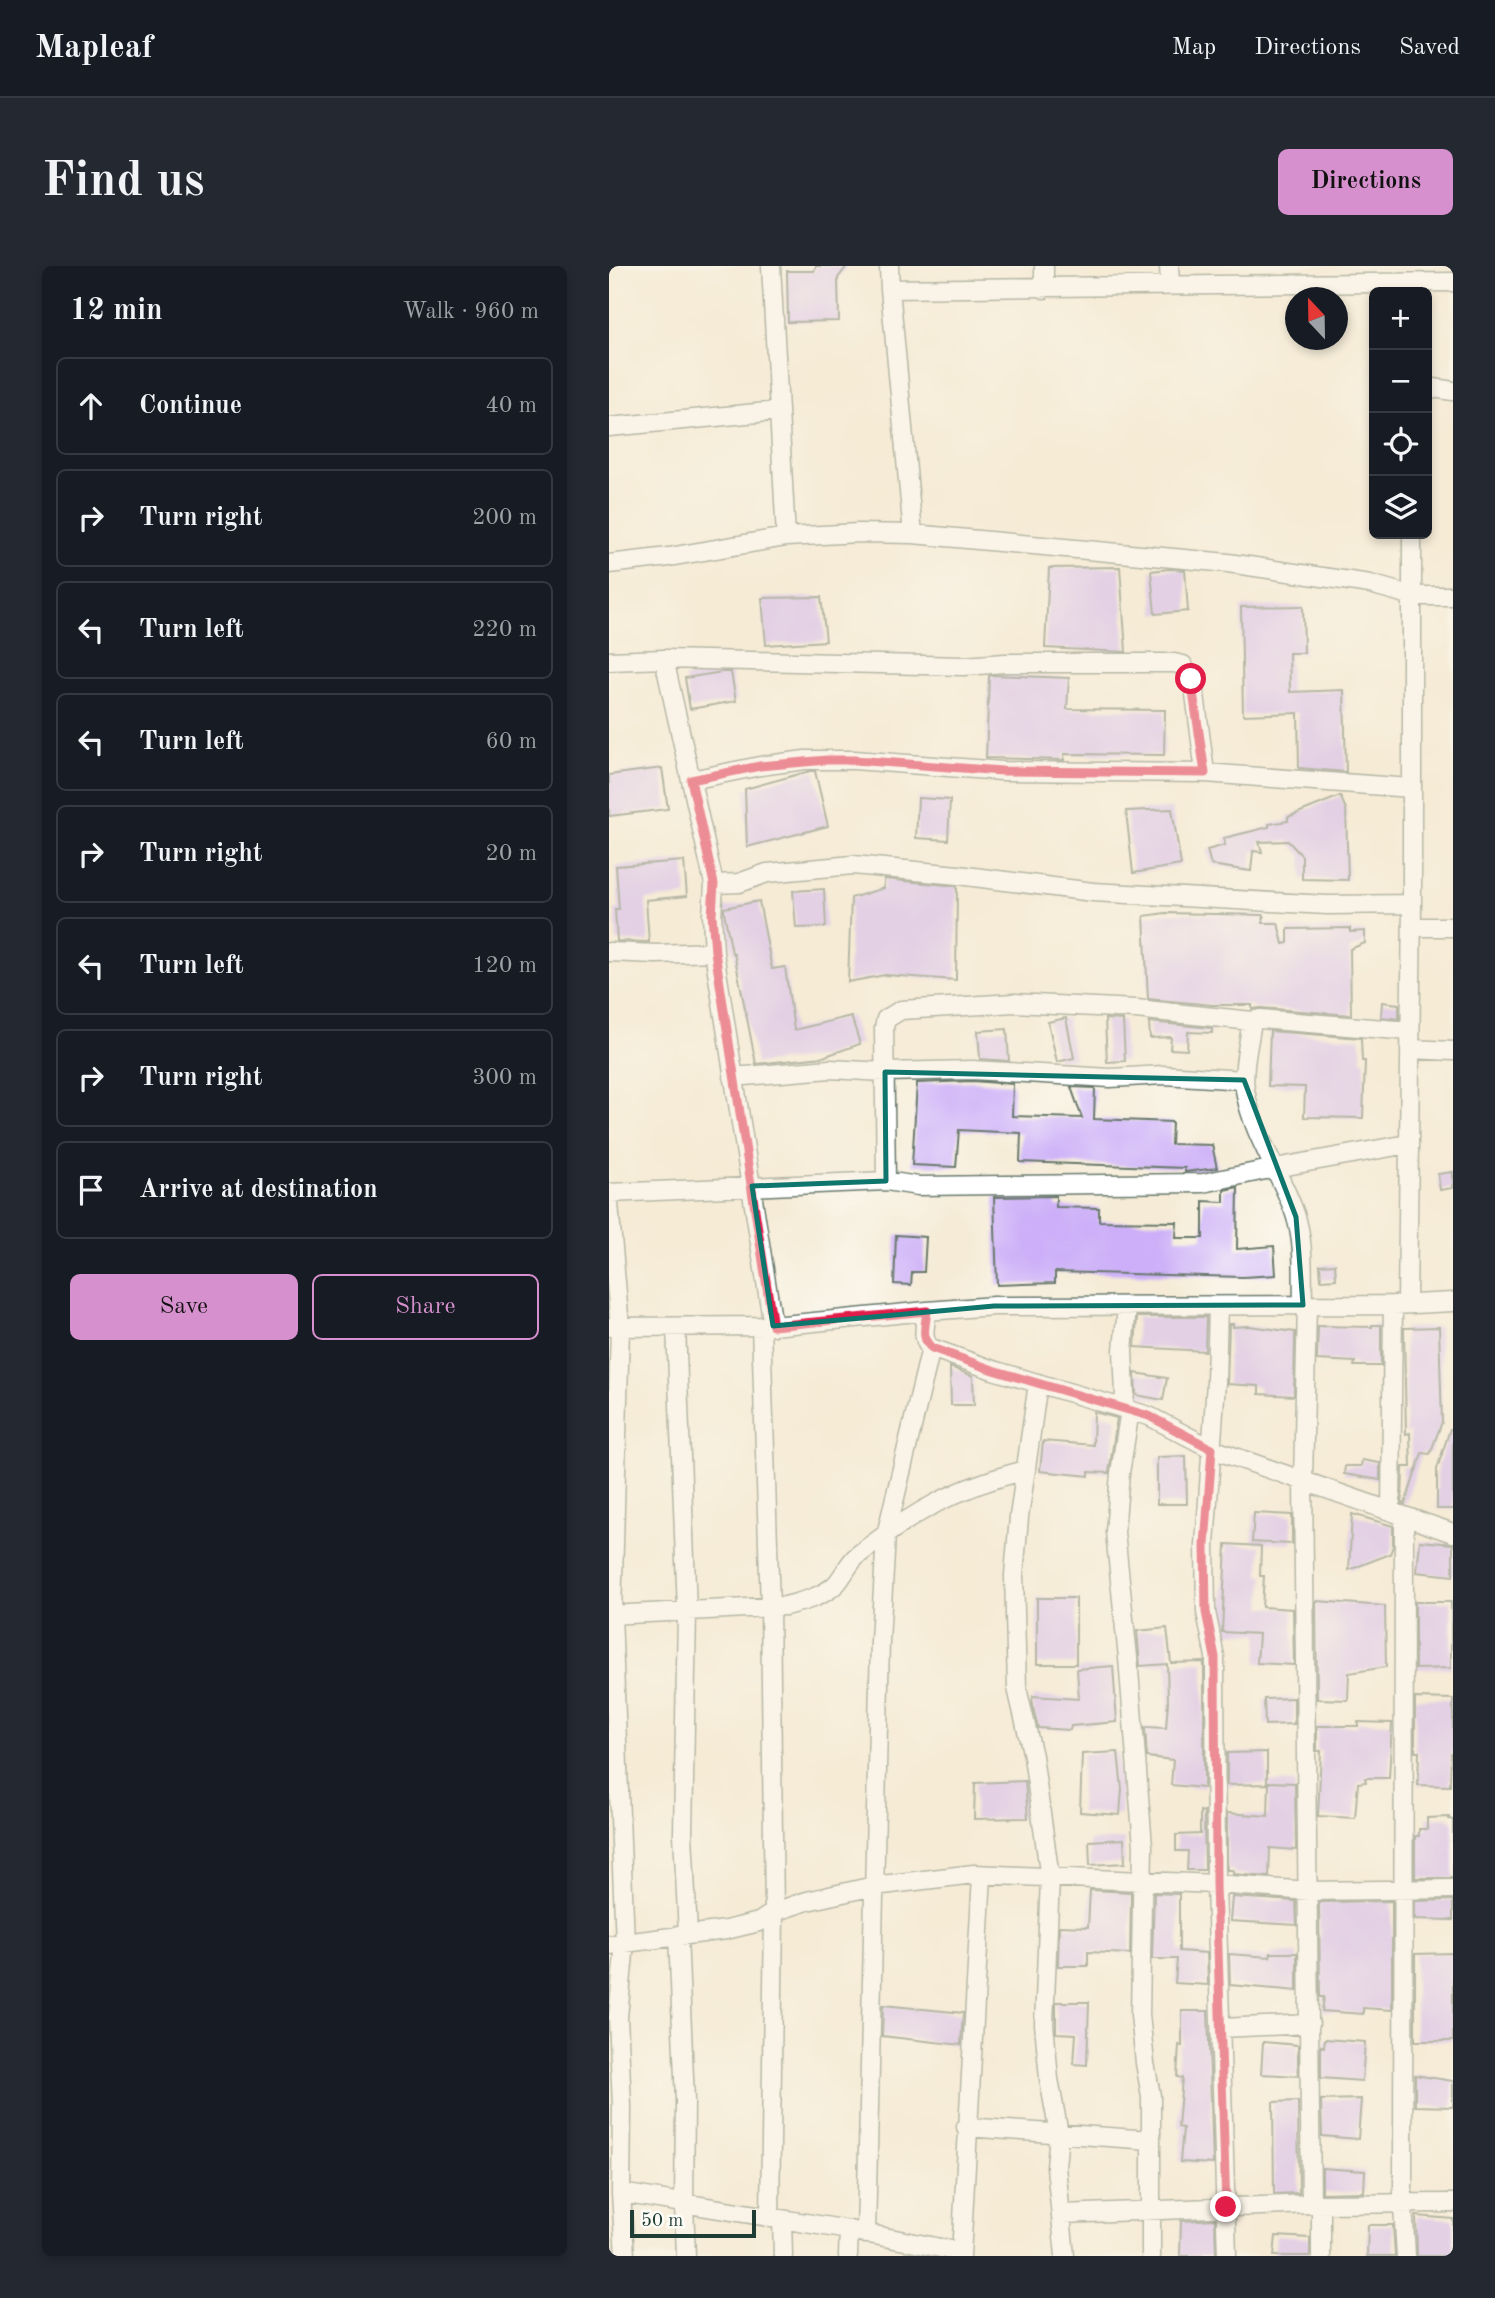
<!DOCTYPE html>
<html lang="en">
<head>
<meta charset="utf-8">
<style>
	body { margin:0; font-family:"Old Standard TT",serif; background:#242831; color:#f1f3f6 }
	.controls { position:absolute; right:21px; top:21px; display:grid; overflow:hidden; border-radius:10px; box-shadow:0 4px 10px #0003 }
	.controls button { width:63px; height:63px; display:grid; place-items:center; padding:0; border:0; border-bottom:2px solid #363941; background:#171b24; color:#f1f3f6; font:35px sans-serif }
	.compass { position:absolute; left:676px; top:21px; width:63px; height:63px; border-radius:50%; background:#171b24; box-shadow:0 4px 10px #0003; rotate:338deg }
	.scale { position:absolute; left:21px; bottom:18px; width:126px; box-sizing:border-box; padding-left:7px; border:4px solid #1f3d34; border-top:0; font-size:19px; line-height:24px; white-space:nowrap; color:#1f3d34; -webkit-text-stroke:5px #fdfcf7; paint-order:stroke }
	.stop { position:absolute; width:21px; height:21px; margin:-16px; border:5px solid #e11d48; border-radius:50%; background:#fff }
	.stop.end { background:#e11d48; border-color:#fff; box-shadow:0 2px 7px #0008 }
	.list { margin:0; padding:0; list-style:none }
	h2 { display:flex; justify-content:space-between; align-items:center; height:91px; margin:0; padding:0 28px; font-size:30px }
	h2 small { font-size:23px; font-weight:400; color:#9ea1a6 }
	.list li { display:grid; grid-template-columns:46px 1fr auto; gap:21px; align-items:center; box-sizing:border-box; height:98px; margin:0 14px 14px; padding:0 14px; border:2px solid #363941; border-radius:10px }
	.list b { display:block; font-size:26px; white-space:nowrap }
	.list em { font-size:23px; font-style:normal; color:#9ea1a6 }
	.actions { display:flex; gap:14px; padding:21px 28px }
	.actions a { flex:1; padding:16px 0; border:2px solid #d690ce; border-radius:10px; text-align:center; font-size:24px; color:#d690ce }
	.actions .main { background:#d690ce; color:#111 }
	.icon { flex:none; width:38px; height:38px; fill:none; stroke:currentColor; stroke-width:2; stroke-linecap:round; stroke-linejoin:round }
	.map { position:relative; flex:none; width:844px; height:1990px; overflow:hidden; border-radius:10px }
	header { display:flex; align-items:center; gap:42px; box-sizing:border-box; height:98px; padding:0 35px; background:#171b24; border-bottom:2px solid #363941 }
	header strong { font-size:33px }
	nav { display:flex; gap:38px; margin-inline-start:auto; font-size:24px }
	.intro { display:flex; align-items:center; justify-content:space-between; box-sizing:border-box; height:168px; padding:0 42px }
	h1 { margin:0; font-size:49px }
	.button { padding:18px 32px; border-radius:10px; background:#d690ce; color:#111; font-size:24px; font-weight:700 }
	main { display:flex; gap:42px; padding:0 42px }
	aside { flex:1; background:#171b24; border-radius:10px; box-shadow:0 4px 10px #0003 }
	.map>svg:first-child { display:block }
	.building { fill:#ccaff8 }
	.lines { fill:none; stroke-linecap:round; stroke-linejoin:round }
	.street-casing { stroke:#6a7a6d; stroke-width:21 }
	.street { stroke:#fff; stroke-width:18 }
	.route { stroke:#e11d48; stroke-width:9 }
	.marked { fill:none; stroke:#0f766e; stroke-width:5; stroke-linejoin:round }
</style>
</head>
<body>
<header>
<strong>Mapleaf</strong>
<nav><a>Map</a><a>Directions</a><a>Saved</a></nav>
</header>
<div class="intro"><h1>Find us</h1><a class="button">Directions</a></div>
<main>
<aside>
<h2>12 min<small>Walk · 960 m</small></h2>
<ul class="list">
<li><svg class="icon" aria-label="ahead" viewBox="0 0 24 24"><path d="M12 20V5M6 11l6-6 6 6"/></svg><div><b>Continue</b></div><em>40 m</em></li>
<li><svg class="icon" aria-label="right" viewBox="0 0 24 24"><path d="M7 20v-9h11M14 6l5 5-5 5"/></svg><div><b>Turn right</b></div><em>200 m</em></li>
<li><svg class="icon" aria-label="left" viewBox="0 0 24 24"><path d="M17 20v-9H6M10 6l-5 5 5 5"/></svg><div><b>Turn left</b></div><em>220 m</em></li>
<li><svg class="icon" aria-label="left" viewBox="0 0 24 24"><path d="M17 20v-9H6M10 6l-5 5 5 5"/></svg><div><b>Turn left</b></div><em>60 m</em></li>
<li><svg class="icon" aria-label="right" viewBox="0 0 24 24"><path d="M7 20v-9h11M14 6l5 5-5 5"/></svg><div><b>Turn right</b></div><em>20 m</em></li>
<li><svg class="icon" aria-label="left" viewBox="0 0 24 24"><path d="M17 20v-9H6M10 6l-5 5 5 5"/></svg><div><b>Turn left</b></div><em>120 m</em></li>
<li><svg class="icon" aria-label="right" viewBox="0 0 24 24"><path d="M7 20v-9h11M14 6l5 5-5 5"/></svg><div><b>Turn right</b></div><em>300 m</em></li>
<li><svg class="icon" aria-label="arrive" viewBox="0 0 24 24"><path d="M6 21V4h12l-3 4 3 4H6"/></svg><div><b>Arrive at destination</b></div></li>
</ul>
<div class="actions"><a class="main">Save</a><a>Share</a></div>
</aside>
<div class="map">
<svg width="844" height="1990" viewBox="0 0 844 1990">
	<rect width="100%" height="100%" fill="#fdfcf7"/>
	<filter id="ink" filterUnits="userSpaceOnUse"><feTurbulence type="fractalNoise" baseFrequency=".0143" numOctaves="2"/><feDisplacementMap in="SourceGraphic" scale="14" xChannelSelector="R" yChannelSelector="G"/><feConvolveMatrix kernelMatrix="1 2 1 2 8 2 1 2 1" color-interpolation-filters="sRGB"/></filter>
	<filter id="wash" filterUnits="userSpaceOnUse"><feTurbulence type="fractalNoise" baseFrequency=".00686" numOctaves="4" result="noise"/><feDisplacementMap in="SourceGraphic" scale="28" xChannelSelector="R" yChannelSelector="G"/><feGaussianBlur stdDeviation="1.57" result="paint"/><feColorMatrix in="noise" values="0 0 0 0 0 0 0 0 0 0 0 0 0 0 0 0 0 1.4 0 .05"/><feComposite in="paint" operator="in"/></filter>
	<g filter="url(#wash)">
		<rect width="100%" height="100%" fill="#f5ebd6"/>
		<g id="blocks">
			<path class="building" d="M207,0H238L229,12L230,55L179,56L178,5H205Z
				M511,301L517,386L436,382L440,302Z
				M561,303L576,304L579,345L546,348L542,305Z
				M212,331L217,375L157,379L153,332Z
				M694,340L695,387H680L681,426L735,424L737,506L690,502L689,447L634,449L632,341Z
				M113,406H122L127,435L81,443L76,412Z
				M383,409L460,412L458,443L556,444L555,489L455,488V494L377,492L380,410Z
				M53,502L59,543L0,550V509Z
				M201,505H206L219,560L138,581L136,523Z
				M731,530L737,543L739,614L693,613V590L679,575L650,576L653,586L644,585L642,605L602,599L598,584L616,579L615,572L660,561V558L679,555V551Z
				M309,532L341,534L339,574L307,572Z
				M563,543L572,599L524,607L517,545Z
				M75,595L78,630L37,634L40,676L8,675L6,643H10L7,600Z
				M275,613L348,620L347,714L276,709L239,716L242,632L275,622Z
				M215,623L217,661L187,662L184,625Z
				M150,635L163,703L176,701L185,764L242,750L251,778L214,791L147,798L125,687H123L115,646V642Z
				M556,647L655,649L654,657H669L674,678L679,677V663L741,662V666L756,665V677L741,683L742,749L652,742L643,743V739H604L539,733L535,650Z
				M773,736L790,738V753L772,751Z
				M457,752L465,792L448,796L439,756Z
				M496,753L514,754L516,795L498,796Z
				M540,756L603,762V767L579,766L578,784L561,783L562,771L541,772Z
				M398,763L400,795L371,793L369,765Z
				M661,765L752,772L753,795H756L754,852L695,851L696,821L659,820Z
				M363,815L404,818L403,850L473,852L462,821L486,822L485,853L563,856L562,878L603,879L608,902L576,906V902L411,896L412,867L350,864L347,901L303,899L308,817Z
				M844,906V922L831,924L829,908Z
				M629,921L628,983L665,980L667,1009L634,1011L446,1006V1017L388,1019L385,931L447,930V941L490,942V955L568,956L567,972H594V935L615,936V924Z
				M287,969L317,971L315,1006H303L302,1019L285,1018Z
				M726,998L727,1013L712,1014L711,999Z
				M528,1051H597L596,1085L526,1081Z
				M620,1058H624V1061L640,1060L686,1066L685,1130L650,1128V1120L618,1118Z
				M763,1059H772V1100H745L746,1096L708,1094L709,1060L763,1061Z
				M830,1061L833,1156L821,1188L813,1187L796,1238L793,1237L794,1201H802L801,1167L797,1168L795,1062Z
				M341,1101L364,1110L365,1139H342Z
				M526,1107L558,1112L554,1134L527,1129Z
				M485,1146L508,1152L500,1207L480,1206V1210L431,1205L434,1175L484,1179Z
				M841,1163H844V1243H828V1203Z
				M577,1190L578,1238H548V1191Z
				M753,1194L771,1197V1214L735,1208L736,1200H752Z
				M645,1247L683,1249V1278L643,1276Z
				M743,1248L784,1260V1280L781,1288L740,1304Z
				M811,1275L844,1278V1310L808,1306Z
				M617,1278L652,1280L651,1310H655L653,1341L684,1343L685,1399L648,1397L650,1368L613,1366Z
				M428,1332H467V1398H428Z
				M707,1335L776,1340L777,1401L740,1407L739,1434L708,1433Z
				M806,1336H842V1402L806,1403Z
				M558,1362L562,1397L595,1396V1522L562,1519L564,1494L538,1491L536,1461L557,1462L559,1436L558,1398L531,1400L528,1365Z
				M504,1400L508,1456L462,1460L461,1464L429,1462L423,1437L424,1430L470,1433L468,1403Z
				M685,1432V1458L656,1459L655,1433Z
				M806,1432L844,1433V1487H842L841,1520L809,1519L810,1486H806Z
				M749,1456L783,1457L780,1512H756L757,1516L749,1517L746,1552L709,1550L712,1485H708V1460H749Z
				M509,1486L513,1523L511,1549L471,1546L473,1488Z
				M658,1486V1518L618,1519V1487Z
				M416,1515L419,1552L365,1553L366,1517Z
				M660,1516L686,1517L687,1584L661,1582L660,1611L624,1608V1604H618V1547L659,1550Z
				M591,1545L595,1546L596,1604H578L579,1585H567V1569L591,1568Z
				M840,1551V1553L844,1554V1612H806V1570H810V1563H818V1552Z
				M515,1573L516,1597L481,1599L480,1575Z
				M481,1624L522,1626L521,1688L479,1686V1700H449L450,1660L479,1661Z
				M545,1627L570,1628V1685L598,1687L599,1719L566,1717L568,1693H543Z
				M623,1631L687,1635L688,1659L621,1655Z
				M844,1634V1654L806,1653V1635Z
				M783,1635V1744L754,1742V1748L713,1745L715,1731H711L710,1636Z
				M662,1687H688V1725L621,1719L620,1688L661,1691Z
				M844,1687V1775H806V1688Z
				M447,1736H480L478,1799L465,1798L467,1768L447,1767Z
				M274,1739L354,1747L352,1779L273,1770Z
				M573,1745H599L604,1898L571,1896L574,1862L569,1861L573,1812L568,1811L570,1779L573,1780Z
				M716,1773L756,1776L753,1815L712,1812V1780L715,1781Z
				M654,1776L689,1779V1810L652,1808Z
				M806,1809L844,1815V1841L806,1840Z
				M752,1833L749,1873L713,1870L712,1834Z
				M689,1835L690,1927L665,1928L664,1836Z
				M713,1902L756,1905L755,1926L713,1927Z
				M807,1950L844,1953V1990H808Z
				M606,1953L607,1990H571L572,1955Z
				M759,1959H784L786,1990H758Z
				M667,1970L701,1972V1990H665Z"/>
		</g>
	</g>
	<g filter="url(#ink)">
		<use href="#blocks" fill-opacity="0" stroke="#6a7a6d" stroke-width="2"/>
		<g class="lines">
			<g class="street-casing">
				<path id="street" d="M162,0L177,271
					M280,0L281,23L844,16
					M435,0V23
					M560,0L561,19
					M281,23L304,268
					M818,121L844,125
					M0,161L170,145
					M0,298L60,291L177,271L249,267L304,268L619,297L761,318L804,330H844
					M0,395L55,393
					M82,514L151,500L196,494H245L393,505L596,507L802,522
					M105,618L130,617L158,607L244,599L349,609L484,626L718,639L803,638
					M803,661H844
					M0,686L47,688L105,686
					M801,783L844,785
					M124,811L221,803L276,806L363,804L501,812L555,809L635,814
					M277,915L275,762L277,753L292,744L405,737L527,743L643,755
					M0,927L277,915L309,920L594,917L666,902L799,878
					M0,938L11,1061L3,1349L16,1677L9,1751L13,1840L12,1927L16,1990
					M798,1037L803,638V268
					M694,1039C693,1009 696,977 686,948C672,907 643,868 636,824C633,802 640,777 643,755L651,753L801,765
					M698,1039L694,1215L702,1938
					M609,1040L607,1116L596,1279L597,1346L606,1391L607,1618L618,1990
					M318,1045C317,1057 311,1074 322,1082L384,1104L540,1150L603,1183L844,1267
					M152,1060L161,1341L165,1646L161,1952
					M164,1060L105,686L103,649L105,618L55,393L355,400L396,397H565L574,399L585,420L596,507
					M2,1061L164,1060L318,1045L385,1040L784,1039L844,1036
					M67,1061L78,1345L74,1568L79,1668
					M429,1117L410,1251L405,1309L408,1422L424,1490L441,1612L435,1758L440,1813L450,1868L447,1901L456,1990
					M514,1142L516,1127L514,1084L518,1041
					M521,1144L511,1207L506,1266L519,1392L534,1580L531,1749L536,1797L542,1830V1990
					M782,1245L784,1039
					M795,1250L794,1939L797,1990
					M0,1349L176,1340C192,1336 213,1331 226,1319C235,1310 239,1297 249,1289C306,1245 346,1222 417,1204
					M69,1669L76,1835L75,1938L77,1990
					M0,1679L117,1664L150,1656L165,1646L198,1635L265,1620L365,1608L607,1618L700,1625L844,1623
					M612,1762L701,1758
					M357,1861L542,1874
					M12,1927L240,1964L352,1986
					M712,1940V1990
					M453,1948L702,1938L844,1937
					M173,1954L174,1990
					M257,1968L271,1375L277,1269L322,1082
					M239,1990L240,1964
					M352,1990L373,1609"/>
			</g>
			<use href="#street" class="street"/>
		</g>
	</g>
	<g class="lines" filter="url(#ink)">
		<path class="route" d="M582,413L596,507L393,505L245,494H218L151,500L82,514L105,618L103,649L106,686L164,1060L318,1045C317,1057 311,1074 323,1082L384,1104L540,1150L603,1183L596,1279L597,1346L606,1391L607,1618L617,1941"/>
	</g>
	<path d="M0 0H844V1990H0ZM276,806L635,814L687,951L694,1039L385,1040L164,1060L143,920L277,915Z" fill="#f5ebd6" fill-opacity=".55" fill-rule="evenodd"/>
	<path class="marked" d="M276,806L635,814L687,951L694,1039L385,1040L164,1060L143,920L277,915Z"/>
</svg>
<div class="controls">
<button>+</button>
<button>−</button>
<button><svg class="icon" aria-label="locate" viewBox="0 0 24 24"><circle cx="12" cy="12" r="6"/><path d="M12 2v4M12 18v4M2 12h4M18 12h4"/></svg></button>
<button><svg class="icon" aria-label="layers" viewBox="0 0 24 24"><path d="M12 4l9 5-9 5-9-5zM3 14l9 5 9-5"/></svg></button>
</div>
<svg class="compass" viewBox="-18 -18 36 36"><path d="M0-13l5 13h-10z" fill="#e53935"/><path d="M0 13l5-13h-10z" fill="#9ea1a6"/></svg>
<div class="scale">50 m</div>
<div class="stop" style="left:582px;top:413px"></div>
<div class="stop end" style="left:617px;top:1941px"></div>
</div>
</main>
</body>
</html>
